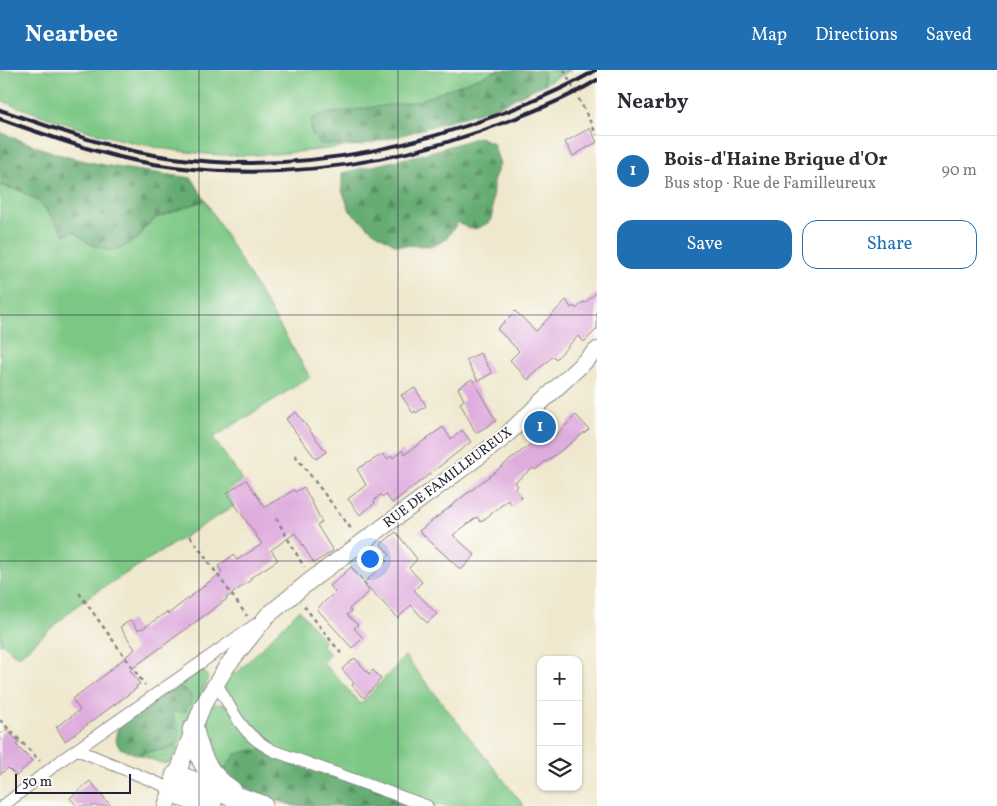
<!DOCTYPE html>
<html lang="en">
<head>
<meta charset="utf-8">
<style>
	body { margin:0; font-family:Vollkorn,serif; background:#f7f7f7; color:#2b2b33 }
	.controls { position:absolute; right:15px; bottom:15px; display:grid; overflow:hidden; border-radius:10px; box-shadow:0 1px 4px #0004 }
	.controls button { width:45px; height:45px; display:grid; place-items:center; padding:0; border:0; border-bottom:1px solid #e1e1e2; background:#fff; color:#2b2b33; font:25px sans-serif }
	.scale { position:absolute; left:15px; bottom:12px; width:116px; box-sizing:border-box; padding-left:5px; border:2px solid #22223b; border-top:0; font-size:14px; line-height:18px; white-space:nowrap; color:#22223b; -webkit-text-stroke:4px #fdfcf7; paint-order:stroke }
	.you { position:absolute; left:369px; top:488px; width:18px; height:18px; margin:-12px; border:4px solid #fff; border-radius:50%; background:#1a73e8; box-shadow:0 0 0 8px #1a73e833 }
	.badge { display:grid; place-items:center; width:32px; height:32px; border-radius:50%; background:#1f6fb2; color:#fff; font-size:16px; font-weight:700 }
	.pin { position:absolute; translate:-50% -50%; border:2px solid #fff; box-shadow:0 1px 5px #0006 }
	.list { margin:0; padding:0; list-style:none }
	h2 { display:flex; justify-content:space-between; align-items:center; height:65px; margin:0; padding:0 20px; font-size:21px }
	h2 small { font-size:16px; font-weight:400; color:#7c7c81 }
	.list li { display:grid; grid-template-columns:32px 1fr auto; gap:15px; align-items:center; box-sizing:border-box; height:70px; padding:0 20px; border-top:1px solid #e1e1e2 }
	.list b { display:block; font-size:19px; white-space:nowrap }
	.list p { margin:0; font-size:16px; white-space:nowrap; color:#7c7c81 }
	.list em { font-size:16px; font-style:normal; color:#7c7c81 }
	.actions { display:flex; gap:10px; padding:15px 20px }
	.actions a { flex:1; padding:11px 0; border:1px solid #1f6fb2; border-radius:15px; text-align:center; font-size:18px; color:#1f6fb2 }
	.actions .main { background:#1f6fb2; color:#fff }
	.icon { flex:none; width:28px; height:28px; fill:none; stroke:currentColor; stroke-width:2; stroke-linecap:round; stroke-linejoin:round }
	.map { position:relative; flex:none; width:597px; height:736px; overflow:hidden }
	header { display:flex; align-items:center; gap:30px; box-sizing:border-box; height:70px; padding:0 25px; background:#1f6fb2; color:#fff }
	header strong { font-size:24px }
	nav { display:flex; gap:28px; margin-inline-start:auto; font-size:18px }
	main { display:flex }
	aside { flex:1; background:#fff }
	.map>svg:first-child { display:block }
	.grass { fill:#7cc784; stroke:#4f7460 }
	.forest { fill:url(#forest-firs); stroke:#446756 }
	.building { fill:#dfacde }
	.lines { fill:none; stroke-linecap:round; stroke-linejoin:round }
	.street-casing { stroke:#888584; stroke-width:13 }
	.secondary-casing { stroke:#888584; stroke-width:18 }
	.highway-casing { stroke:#888584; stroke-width:23 }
	.path { stroke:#888584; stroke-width:2.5; stroke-dasharray:4 4; stroke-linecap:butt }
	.street { stroke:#fff; stroke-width:11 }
	.secondary { stroke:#fff; stroke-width:16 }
	.highway { stroke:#fff; stroke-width:21 }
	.rail { stroke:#22223b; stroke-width:4 }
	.grid { fill:none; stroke:#22223b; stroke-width:1; stroke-opacity:0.55 }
	.labels { text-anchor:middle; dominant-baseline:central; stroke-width:4; stroke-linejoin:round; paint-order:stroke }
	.street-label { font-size:14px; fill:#22223b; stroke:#fdfcf7 }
</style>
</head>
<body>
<header>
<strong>Nearbee</strong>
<nav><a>Map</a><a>Directions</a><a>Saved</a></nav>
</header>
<main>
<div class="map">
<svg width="597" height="736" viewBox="0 0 597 736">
	<defs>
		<pattern id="forest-firs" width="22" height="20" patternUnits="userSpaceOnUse" patternTransform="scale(1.25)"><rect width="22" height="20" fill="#65ac72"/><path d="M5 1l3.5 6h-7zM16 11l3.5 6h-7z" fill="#538c5f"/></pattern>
	</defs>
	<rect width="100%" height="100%" fill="#fdfcf7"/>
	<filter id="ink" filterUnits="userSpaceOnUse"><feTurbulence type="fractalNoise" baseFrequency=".02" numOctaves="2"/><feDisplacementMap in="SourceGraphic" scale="10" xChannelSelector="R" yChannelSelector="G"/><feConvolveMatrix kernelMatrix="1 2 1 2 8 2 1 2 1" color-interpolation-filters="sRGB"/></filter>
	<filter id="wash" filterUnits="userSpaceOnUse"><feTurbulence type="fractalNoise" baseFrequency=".0096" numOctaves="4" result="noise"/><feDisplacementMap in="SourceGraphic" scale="20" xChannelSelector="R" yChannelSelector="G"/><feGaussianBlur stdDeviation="1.12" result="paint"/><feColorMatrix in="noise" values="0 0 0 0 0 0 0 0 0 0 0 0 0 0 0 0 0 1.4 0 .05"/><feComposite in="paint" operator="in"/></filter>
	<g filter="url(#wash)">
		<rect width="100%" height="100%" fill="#efe8ce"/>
		<path class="grass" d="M0,0H499L418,31L379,37L321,74L361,75C315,80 268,87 221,85C142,81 73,58 0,30Z
			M543,0H571L544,14Z
			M0,115L21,121L41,133L65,165L73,161L92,175L139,168L144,158L156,148L205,130L310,307L213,368L243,410L226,422L234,436L85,529L18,587L2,573L0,575Z
			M299,540L325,571L322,575L330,584L323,592L361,634L405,586L524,736H427L226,705L219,697L205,672V652L203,635L221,634L231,638L216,613L227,596L236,604Z
			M198,601C204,601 206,603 208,608L207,612L188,657L171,692L164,694L120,678C114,670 115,662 121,654Z"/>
		<path class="forest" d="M499,0H543L544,14L497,37L399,66L361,75L321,74C312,66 309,62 311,50L318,45L418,31Z
			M0,62C27,73 56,85 85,91C120,99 156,103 192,108L205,130L156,148L144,158L139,168L121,178L109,181L92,175L73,161L65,165L41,133L21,121L0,115Z
			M479,67L493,73L500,94L493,111L492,150C478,159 472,163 458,152L446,169L433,176L396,175L373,161L350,141L342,120V103L424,84Z
			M176,616C192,619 195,628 186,641L173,643C172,653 182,657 178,669C175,683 157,679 147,682C141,684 146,684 140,684C133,684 126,680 120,678C114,670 115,662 121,654Z
			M253,680L274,681L427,736H294L253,722L226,705V696L236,684Z"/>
		<g id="blocks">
			<path class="building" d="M590,58L597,72L573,86L565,72Z
				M597,222V259L584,272L578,266L556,289L553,286L528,310L510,290L519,281L497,259L515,241L536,261L566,230L571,238L574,236L576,239L583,232L585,233Z
				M480,283L492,303L478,311L466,290Z
				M472,309L496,351L476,363L460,333L464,330L458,318Z
				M415,318L426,336L416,343L415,341L413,343L401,325Z
				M296,342L326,382L316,389L286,349Z
				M576,345L589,359L546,392V391L535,400L533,398L515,412L518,416L515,418L522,428L512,435L508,430L481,452L477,447L453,465L475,485L461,500L419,461L532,373L544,365L549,372Z
				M443,357L451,369L462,360L471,372L392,433L386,425L383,427L380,425L374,431L375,433L360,445L348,429L366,415L357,399L383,384L387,389L392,386L393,388L402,380L405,384Z
				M246,410L265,437L294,420L295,422L304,417L322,452L317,455L333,481L314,493L295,463L271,480L278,490L250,508L251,510L226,528L227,529L130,600L140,614L136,616L137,618L65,671L56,657L80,640L72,629L102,607L135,579L120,557L131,550L138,560L141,558L142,559L167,542L168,544L222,502L218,496L233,485L237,490L262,474L227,423Z
				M396,462L417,489L409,498L422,512L414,520L437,544L427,553L411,535L398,548L364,513L387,491L385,489L390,485L381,474Z
				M351,497L360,507L369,522L349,539L351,541L347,545L358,555L354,558L363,568L352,578L317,539L335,522L330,516Z
				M355,588L369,604L373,600L381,609L364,628L352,615L354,613L342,599Z
				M6,659L19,672L16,675L32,691L16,706L8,698L0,704V665Z
				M90,711L111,736H77L70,728Z"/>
		</g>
	</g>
	<g filter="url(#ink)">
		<use href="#blocks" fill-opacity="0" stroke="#888584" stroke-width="1"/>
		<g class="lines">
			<g class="street-casing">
				<path id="street" d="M216,613C234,642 241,665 274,681L427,736
					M78,680L172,719
					M3,736L63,689L256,554"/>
			</g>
			<g class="secondary-casing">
				<path id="secondary" d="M166,736L193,660L203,635L227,596L267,546L311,510L501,370L597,280"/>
			</g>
			<g class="highway-casing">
				<path id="highway" d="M193,660C200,688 206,704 231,721
					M176,706L262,736
					M172,719L183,726L211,736"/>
			</g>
			<path class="path" d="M564,0L597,65
				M295,385L352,460
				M276,448L304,497
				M190,466L247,546
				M79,523L145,615
				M304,536L343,586
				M0,650L40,691"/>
			<use href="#street" class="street"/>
			<use href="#secondary" class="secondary"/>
			<use href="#highway" class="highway"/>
			<path class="rail" d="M0,40C57,59 114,81 174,88C285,103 396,83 500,44C532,32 566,18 596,0
				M0,49C57,69 114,90 174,97C289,111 404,92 511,50C541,38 570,27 597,10"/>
		</g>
	</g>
	<path class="grid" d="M199,0V736M398,0V736M0,245H597M0,491H597"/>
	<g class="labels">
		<g class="street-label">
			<text transform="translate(448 408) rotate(-37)">RUE DE FAMILLEUREUX</text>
		</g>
	</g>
</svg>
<div class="controls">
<button>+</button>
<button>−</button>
<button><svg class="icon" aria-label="layers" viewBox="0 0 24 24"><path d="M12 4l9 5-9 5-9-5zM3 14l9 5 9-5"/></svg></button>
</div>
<div class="scale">50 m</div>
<div class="you"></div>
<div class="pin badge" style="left:540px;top:357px">1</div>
</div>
<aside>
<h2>Nearby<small></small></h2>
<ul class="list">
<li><span class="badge">1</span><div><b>Bois-d'Haine Brique d'Or</b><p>Bus stop · Rue de Familleureux</p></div><em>90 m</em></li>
</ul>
<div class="actions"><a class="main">Save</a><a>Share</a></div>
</aside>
</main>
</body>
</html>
